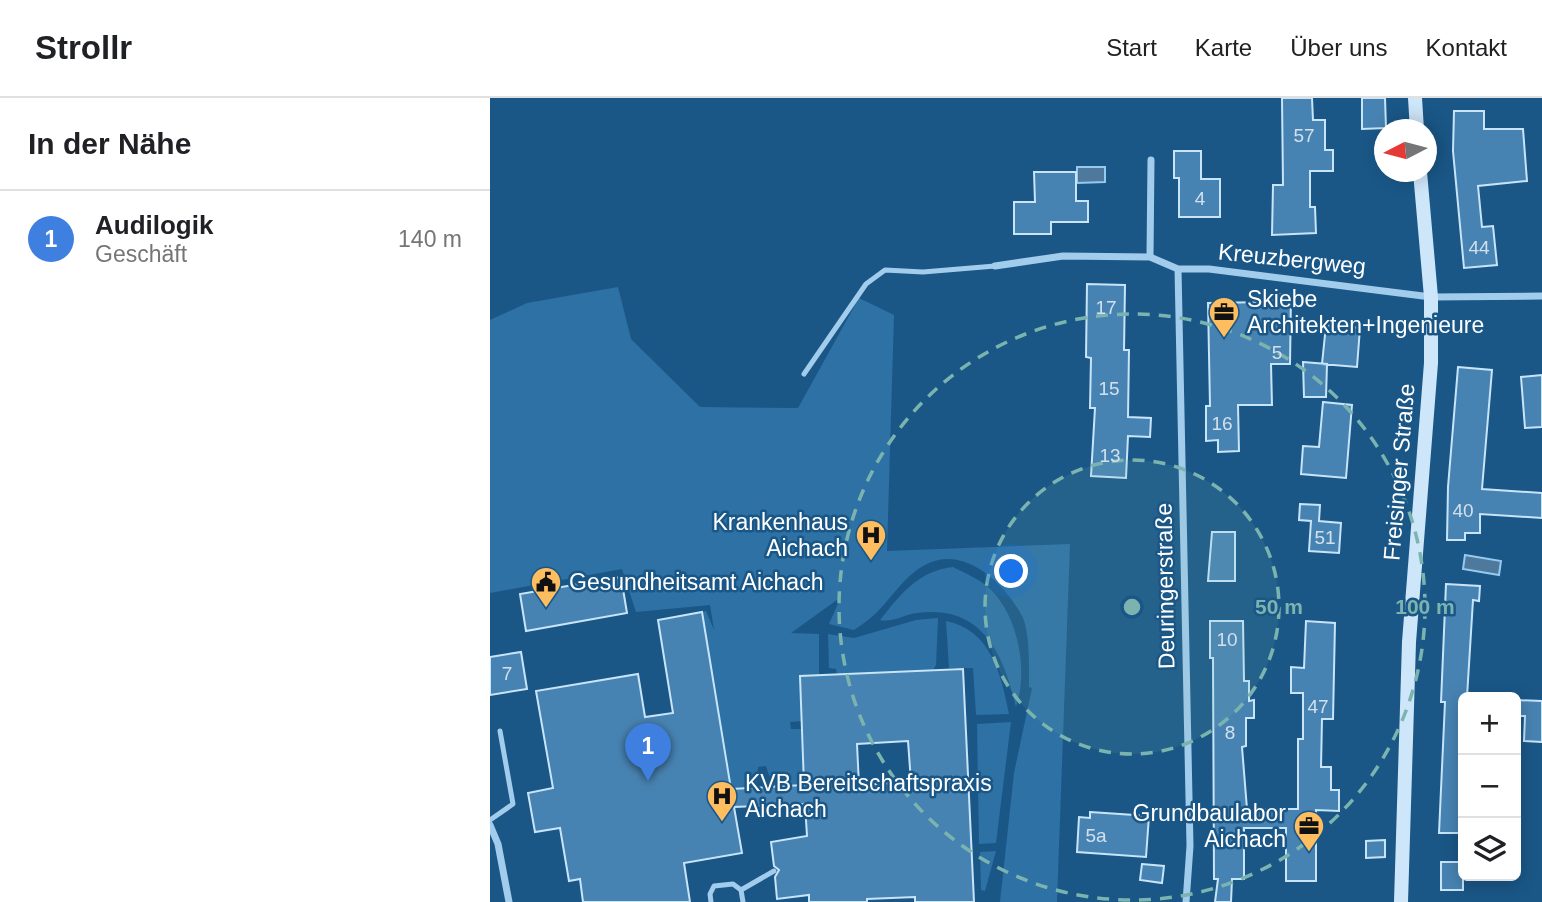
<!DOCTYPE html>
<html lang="de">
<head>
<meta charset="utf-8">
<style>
	body { margin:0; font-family:Helvetica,sans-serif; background:#f2f2f2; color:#202124 }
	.controls { position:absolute; right:21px; bottom:21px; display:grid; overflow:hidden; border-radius:10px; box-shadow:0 4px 18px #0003 }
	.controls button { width:63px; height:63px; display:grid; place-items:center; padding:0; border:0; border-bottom:2px solid #e0e0e0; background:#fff; color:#202124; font:35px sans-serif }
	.compass { position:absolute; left:884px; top:21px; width:63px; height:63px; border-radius:50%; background:#fff; box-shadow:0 4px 18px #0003; rotate:264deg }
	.you { position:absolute; left:522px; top:474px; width:24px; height:24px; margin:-18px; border:5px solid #fff; border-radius:50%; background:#1a73e8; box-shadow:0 0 0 10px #1a73e833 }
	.badge { display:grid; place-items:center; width:46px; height:46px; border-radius:50%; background:#84673e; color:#fff; font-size:23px; font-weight:700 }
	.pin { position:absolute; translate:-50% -58px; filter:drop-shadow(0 2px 4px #0008) }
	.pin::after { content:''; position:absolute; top:37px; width:24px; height:21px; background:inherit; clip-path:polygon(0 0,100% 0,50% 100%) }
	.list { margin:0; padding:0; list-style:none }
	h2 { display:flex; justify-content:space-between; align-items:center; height:91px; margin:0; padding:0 28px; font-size:30px }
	h2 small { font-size:23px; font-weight:400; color:#757577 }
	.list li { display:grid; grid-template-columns:46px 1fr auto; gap:21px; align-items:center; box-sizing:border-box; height:98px; padding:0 28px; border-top:2px solid #e0e0e0 }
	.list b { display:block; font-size:26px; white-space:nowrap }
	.list p { margin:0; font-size:23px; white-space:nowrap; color:#757577 }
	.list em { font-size:23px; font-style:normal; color:#757577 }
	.icon { flex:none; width:38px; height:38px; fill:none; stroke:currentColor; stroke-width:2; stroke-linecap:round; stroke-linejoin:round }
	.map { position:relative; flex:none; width:1052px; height:804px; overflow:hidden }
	header { display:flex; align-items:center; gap:42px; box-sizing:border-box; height:98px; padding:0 35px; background:#fff; border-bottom:2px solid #e0e0e0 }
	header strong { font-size:33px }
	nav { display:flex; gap:38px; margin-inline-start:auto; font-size:24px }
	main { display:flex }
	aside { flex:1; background:#fff }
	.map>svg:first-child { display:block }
	.green { fill:#2d71a5 }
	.water { fill:#4e799c; stroke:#95c9ee; stroke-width:2 }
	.building { fill:#4783b2; stroke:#c7e4f9; stroke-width:2; fill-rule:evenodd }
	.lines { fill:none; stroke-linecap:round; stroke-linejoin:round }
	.service { stroke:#a2ccec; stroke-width:5 }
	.minor { stroke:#a2ccec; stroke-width:7 }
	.secondary { stroke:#cee6f9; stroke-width:14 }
	.ring { fill:none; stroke:#7bb4af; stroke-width:3.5; stroke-dasharray:12 9 }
	.labels { text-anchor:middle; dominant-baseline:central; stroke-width:5; stroke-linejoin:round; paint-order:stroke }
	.number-label { font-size:19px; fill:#d1e0ec }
	.street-label { font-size:23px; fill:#fff; stroke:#1a5787 }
	.poi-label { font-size:23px; fill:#fff; stroke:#1a5787; text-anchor:start }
	.centre { fill:#7bb4af; stroke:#1a5787; stroke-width:3.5 }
	.ring-label { font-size:21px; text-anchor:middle; font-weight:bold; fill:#7bb4af; stroke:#1a5787; stroke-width:5; stroke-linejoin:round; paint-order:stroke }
</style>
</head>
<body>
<header>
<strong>Strollr</strong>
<nav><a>Start</a><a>Karte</a><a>Über uns</a><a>Kontakt</a></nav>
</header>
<main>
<aside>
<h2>In der Nähe<small></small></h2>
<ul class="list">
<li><span class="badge" style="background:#3f7fe0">1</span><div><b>Audilogik</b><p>Geschäft</p></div><em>140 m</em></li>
</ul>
</aside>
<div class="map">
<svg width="1052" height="804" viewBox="0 0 1052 804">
	<rect width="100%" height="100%" fill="#1a5787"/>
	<path class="green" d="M128,189L141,241L210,309L308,310L369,200L404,217L397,453L580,446L567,804H510L524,675L542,590L539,589C539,570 540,536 533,520C517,487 474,445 435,467C414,478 402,500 385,516C379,522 371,527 364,532L339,526L351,499L301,535L329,536V577L310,578L312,623L300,624L301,631H312L314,687L283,689L276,668L268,669L266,690L241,691L212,514L216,513L224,532L220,507L146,514L132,471L0,495V222L37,205Z
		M463,469C477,476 494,483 504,495C529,523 538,574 526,609C514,556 492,506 427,515C416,516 402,525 390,522C411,496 428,473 463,469Z
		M448,520L446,567L443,572L347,576L346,571L339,570L338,536L364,540L426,522Z
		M456,523C501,532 511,576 519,616L486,617L483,570H459Z
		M521,624L506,745L489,746L487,626Z
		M506,753L495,793L491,792L490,754Z"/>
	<path class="water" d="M587,69H615V84L587,85Z
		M975,457L1011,463L1009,477L973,471Z"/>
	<path class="building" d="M792,0H822L823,22H835V52H843V73H820V109H825L826,135L782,137L783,87H793Z
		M872,0H895L896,30L872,31Z
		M964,13H994V31H1033L1037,83L988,88L992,129L1003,128L1007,167L974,170L963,53Z
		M684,53H711V81H730V119H689V80H684Z
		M544,74H586V103H598V124H561V136H524V104H545Z
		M597,186L635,187L634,252H639L638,319L661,320L660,339L638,338L636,380L601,378L605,310H600L601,260L596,259Z
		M777,196H801L800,266H781L782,307H748L749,353L728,354V342L716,343V308H720L718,205L777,204Z
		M836,227L870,230L867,269L832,266Z
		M813,264L837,266L836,299H814Z
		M968,269L1002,272L992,391L1052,395V420L990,416V435H975V442H957L958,389Z
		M1052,277V329L1035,330L1031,279Z
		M833,304L862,307L856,380L811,376L813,348L829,349Z
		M810,406L830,407L829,423L851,425L849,455L819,453L821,423L809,422Z
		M722,434H745V483H718Z
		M131,479L137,515L36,533L30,496Z
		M956,486L990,488L989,503L983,502L977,599H973V735H949L955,604H951Z
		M212,514L241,691L314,687L310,578L473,571L484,804H425V799L377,801V804H319V797L287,801L285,779L289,772L284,768L281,744L317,738L315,706L244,709L252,755L194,765L200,804H93L90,781L79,783L70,730L45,734L38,695L63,690L46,593L148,576L155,619L183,615L168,522ZM418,643L421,684L369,687L367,646Z
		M720,523H753L754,583H759V603L764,602V620H756V648L752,649L757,711H808V641H813V595H801V569L814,570L816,523L845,525L843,621H832L831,669H841V692H849V713L826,712V783H796V730H754V781H742L741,804H725L728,781H724L723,560H720Z
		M31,554L37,591L0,597V559Z
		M1026,602L1052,603V644L1034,643L1035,618H1026Z
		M600,714L659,718L656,759L587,754L589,719L600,720Z
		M895,742V759L876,760V743Z
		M951,764H973V792H951Z
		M652,766L674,768L672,785L650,782Z"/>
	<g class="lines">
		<path class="service" d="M314,276L376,186L395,172L433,174L505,168
			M0,722L23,706L10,633
			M251,792L284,773
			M221,804L220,796L224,788L243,786L251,792L253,804"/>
		<path class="minor" d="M660,159L661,62
			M505,168L573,158L660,159L688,171H719L941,199L1052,198
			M688,171L700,748L696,804
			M0,727L8,746L19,804"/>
		<path class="secondary" d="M925,0L927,32
			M911,804L919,544L941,265V199L930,74"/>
	</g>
	<circle cx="642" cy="509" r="147" fill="#7bb4af" fill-opacity=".12"/>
	<g class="ring">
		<circle cx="642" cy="509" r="147"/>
		<circle cx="642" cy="509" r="293"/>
	</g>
	<defs>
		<g id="office-pin" transform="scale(1.575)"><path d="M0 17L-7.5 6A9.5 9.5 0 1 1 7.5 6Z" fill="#febd5e" stroke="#1a5787"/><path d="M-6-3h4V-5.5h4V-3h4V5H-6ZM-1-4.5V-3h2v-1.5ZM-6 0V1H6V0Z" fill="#111"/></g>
		<g id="hospital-pin" transform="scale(1.575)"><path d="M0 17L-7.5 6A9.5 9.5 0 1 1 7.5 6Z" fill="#febd5e" stroke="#1a5787"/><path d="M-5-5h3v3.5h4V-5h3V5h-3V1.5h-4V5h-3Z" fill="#111"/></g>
		<g id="civic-pin" transform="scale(1.575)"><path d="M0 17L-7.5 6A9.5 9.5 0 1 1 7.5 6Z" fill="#febd5e" stroke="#1a5787"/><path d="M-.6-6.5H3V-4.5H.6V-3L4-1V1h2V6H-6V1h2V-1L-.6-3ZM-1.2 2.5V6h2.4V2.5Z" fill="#111"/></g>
	</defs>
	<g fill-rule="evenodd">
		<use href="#office-pin" x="734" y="214"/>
		<use href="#hospital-pin" x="381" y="437"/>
		<use href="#civic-pin" x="56" y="484"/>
		<use href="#hospital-pin" x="232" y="698"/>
		<use href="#office-pin" x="819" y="728"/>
	</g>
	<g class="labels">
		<g class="number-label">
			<text x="814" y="37">57</text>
			<text x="710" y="100">4</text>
			<text x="989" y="149">44</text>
			<text x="616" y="209">17</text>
			<text x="787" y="254">5</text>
			<text x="619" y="290">15</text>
			<text x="732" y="325">16</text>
			<text x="620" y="357">13</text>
			<text x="973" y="412">40</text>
			<text x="835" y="439">51</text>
			<text x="737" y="541">10</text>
			<text x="17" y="575">7</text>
			<text x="828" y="608">47</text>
			<text x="740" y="634">8</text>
			<text x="606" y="737">5a</text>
		</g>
		<g class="street-label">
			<text transform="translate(802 161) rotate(6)">Kreuzbergweg</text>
			<text transform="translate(909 374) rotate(-85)">Freisinger Straße</text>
			<text transform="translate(675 488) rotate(-91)">Deuringerstraße</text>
		</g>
		<g class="poi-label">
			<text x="757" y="201">Skiebe<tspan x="757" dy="26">Architekten+Ingenieure</tspan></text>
			<text x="358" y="424" text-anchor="end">Krankenhaus<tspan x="358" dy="26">Aichach</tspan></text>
			<text x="79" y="484">Gesundheitsamt Aichach</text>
			<text x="255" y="685">KVB Bereitschaftspraxis<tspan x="255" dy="26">Aichach</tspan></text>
			<text x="796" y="715" text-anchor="end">Grundbaulabor<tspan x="796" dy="26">Aichach</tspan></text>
		</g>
	</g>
	<circle cx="642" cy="509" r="10" class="centre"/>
	<g class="ring-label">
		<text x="789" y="516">50 m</text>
		<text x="935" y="516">100 m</text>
	</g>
</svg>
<div class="controls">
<button>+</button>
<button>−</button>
<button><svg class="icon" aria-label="layers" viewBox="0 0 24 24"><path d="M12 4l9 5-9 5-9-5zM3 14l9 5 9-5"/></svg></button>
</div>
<svg class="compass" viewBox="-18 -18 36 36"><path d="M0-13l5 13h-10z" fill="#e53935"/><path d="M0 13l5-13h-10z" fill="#757577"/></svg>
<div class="you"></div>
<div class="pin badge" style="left:158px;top:683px;background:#3f7fe0">1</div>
</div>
</main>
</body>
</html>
